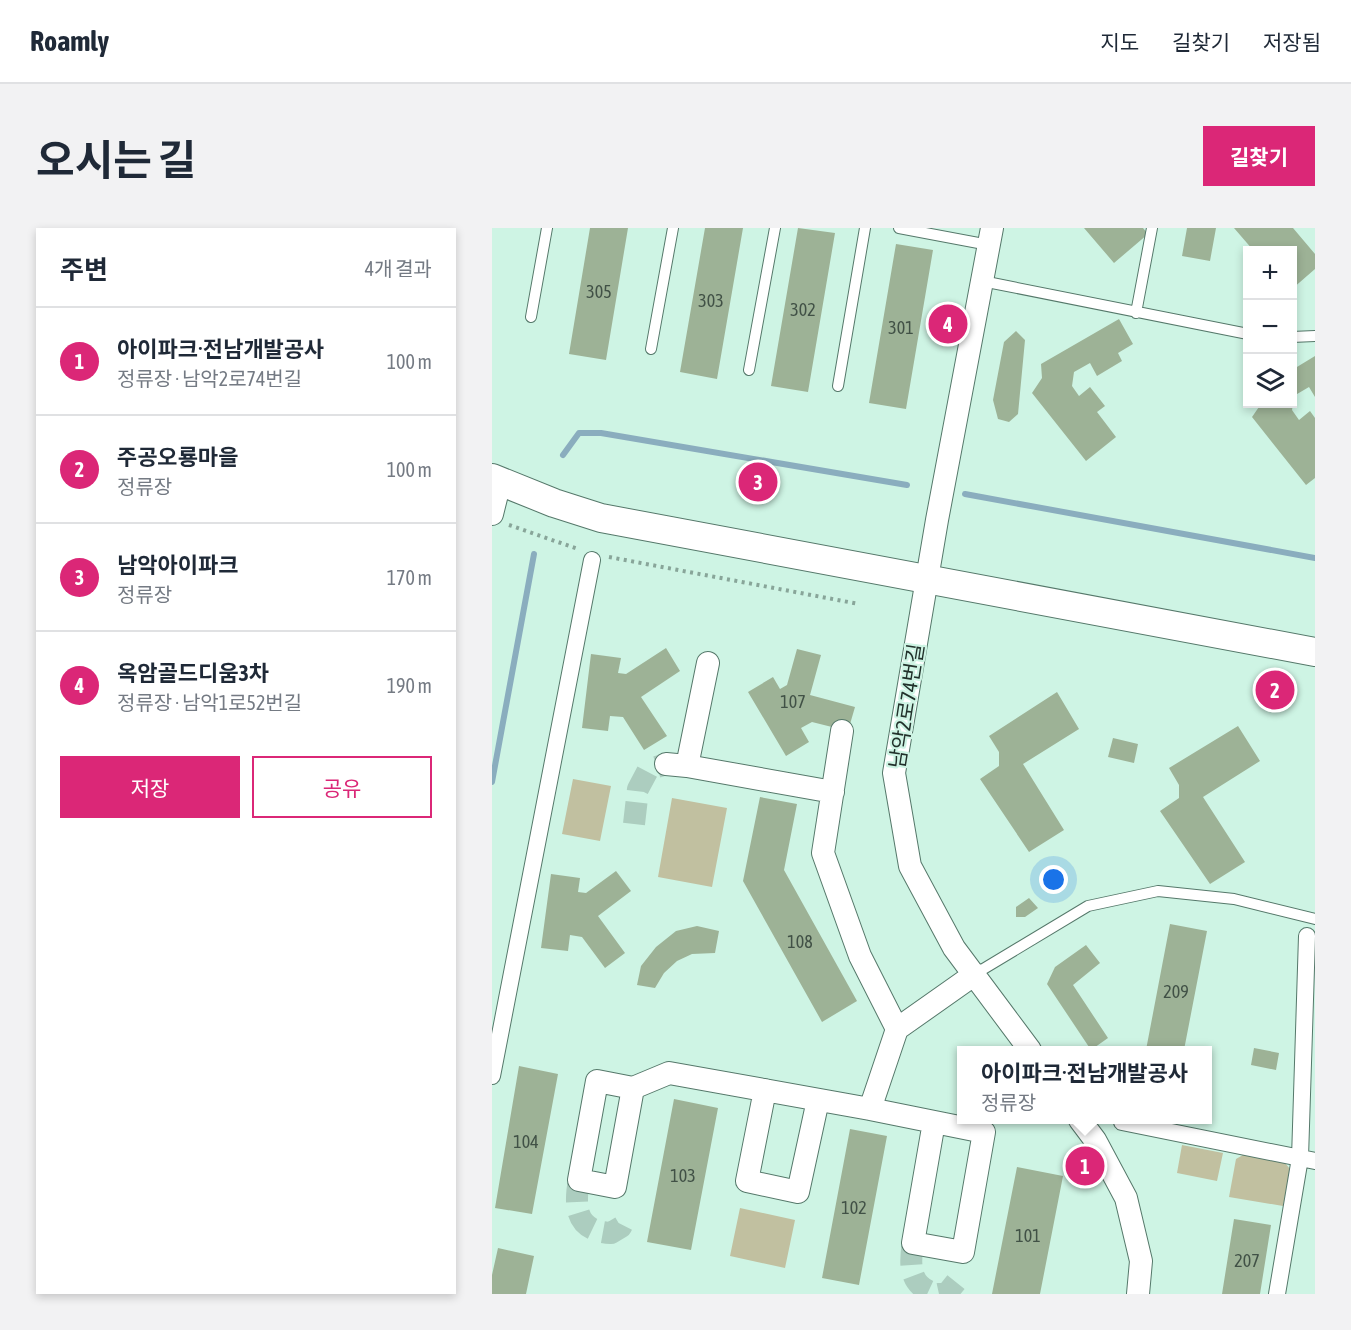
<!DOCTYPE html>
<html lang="ko">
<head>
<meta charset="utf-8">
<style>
	body { margin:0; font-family:"Asap Condensed","Noto Sans KR",sans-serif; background:#f2f2f3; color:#1f2937 }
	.controls { position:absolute; right:18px; top:18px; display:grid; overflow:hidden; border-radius:0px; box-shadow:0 3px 9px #0003 }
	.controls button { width:54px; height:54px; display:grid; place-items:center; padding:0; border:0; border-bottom:2px solid #e0e1e3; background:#fff; color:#1f2937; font:30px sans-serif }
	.you { position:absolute; left:562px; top:652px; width:21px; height:21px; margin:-15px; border:4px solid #fff; border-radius:50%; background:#1a73e8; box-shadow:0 0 0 9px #1a73e833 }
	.badge { display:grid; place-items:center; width:39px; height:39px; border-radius:50%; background:#db2777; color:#fff; font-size:20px; font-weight:700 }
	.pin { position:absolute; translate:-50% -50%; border:3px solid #fff; box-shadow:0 2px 6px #0006 }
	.popup { position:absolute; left:465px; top:818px; width:255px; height:78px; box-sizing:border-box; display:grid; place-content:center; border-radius:0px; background:#fff; filter:drop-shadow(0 2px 4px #0005); font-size:20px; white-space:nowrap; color:#747a83 }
	.popup b { font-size:22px; color:#1f2937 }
	.popup::after { content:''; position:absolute; left:50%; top:100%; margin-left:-12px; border:12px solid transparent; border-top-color:#fff }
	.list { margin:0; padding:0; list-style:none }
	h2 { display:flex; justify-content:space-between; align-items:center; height:78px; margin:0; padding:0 24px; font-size:26px }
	h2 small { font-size:20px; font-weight:400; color:#747a83 }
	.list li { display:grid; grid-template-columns:39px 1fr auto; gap:18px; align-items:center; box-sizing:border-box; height:108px; padding:0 24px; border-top:2px solid #e0e1e3 }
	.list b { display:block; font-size:22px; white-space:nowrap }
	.list p { margin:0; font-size:20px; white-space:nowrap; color:#747a83 }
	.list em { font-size:20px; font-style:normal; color:#747a83 }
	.actions { display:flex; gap:12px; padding:18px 24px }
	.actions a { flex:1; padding:14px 0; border:2px solid #db2777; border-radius:0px; text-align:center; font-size:21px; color:#db2777 }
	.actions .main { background:#db2777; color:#fff }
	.icon { flex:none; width:33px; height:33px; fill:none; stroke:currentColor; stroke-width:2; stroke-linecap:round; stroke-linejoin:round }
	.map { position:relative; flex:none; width:823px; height:1066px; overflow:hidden; border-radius:0px }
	header { display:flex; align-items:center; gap:36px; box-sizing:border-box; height:84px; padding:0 30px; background:#fff; border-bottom:2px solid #e0e1e3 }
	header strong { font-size:28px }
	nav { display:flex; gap:33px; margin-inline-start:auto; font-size:21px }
	.intro { display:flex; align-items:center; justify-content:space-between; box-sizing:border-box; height:144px; padding:0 36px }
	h1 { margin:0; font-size:42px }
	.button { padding:15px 27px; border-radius:0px; background:#db2777; color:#fff; font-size:21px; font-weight:700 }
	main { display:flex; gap:36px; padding:0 36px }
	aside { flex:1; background:#fff; border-radius:0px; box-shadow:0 3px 9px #0003 }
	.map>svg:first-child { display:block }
	.green { fill:#c1c0a0 }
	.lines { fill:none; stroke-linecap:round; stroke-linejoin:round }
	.stream { stroke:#8aadbe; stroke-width:6 }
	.building { fill:#9db296 }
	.minor-tunnel { stroke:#accdbf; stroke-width:22; stroke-dasharray:22 11; stroke-linecap:butt }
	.service-casing { stroke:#55786a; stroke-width:12 }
	.pedestrian-casing { stroke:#55786a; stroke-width:18 }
	.minor-casing { stroke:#55786a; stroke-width:24 }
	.tertiary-casing { stroke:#55786a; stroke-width:30 }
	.path { stroke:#88a599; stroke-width:4; stroke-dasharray:3 4.5; stroke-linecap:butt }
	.service { stroke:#fff; stroke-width:10 }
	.pedestrian { stroke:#fff; stroke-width:16 }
	.minor { stroke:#fff; stroke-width:22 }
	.tertiary { stroke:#fff; stroke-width:28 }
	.labels { text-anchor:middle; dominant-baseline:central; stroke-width:4.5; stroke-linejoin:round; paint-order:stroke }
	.number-label { font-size:18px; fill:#415146 }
	.street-label { font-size:21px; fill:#22312b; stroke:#cef4e4 }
</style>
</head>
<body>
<header>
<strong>Roamly</strong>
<nav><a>지도</a><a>길찾기</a><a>저장됨</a></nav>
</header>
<div class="intro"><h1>오시는 길</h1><a class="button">길찾기</a></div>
<main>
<aside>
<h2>주변<small>4개 결과</small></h2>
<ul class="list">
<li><span class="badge">1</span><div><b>아이파크·전남개발공사</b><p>정류장 · 남악2로74번길</p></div><em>100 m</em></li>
<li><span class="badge">2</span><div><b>주공오룡마을</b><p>정류장</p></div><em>100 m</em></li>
<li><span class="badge">3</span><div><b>남악아이파크</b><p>정류장</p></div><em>170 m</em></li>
<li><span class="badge">4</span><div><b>옥암골드디움3차</b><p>정류장 · 남악1로52번길</p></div><em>190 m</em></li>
</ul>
<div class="actions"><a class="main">저장</a><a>공유</a></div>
</aside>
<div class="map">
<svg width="823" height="1066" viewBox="0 0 823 1066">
	<rect width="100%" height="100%" fill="#cef4e4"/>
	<path class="green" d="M81,551L119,558L108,613L70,606Z
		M180,570L235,580L220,659L166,649Z
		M690,917L731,925L725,953L685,945Z
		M756,924L789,930L798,941L791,978L737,969L744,931Z
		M248,980L303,992L293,1040L238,1028Z"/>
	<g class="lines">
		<path class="stream" d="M71,227L87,205H109L415,257
			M473,266L823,330
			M0,554L42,326"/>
	</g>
	<path class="building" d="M98,0H136L114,132L77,126Z
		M213,0H251L225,151L188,144Z
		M306,0L343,5L316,164L279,158Z
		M592,0H651L656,6L622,35Z
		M695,0H724L718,33L690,28Z
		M742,0H801L823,26V41L800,61V22H761Z
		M404,16L441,22L414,181L377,175Z
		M627,91L641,116L626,125L630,133L605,148L598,135L582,144L580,158L587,168L598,159L613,178L605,184L624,209L594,233L540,165L550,150L549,136Z
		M524,103L533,112L526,186L517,194L506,191L501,172L512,114Z
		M823,128V169L817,159L800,169V142Z
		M769,176H801L800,182L807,192L818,183L823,190V250L814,257L760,189Z
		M174,420L188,443L149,469L175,508L152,522L131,489L118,488L116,503L90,500L99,426L129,430L126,445L134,446Z
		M305,421L329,427L318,467L363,479L356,503L320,494L309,500L317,514L294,528L256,464L281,449L288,461L295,457Z
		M565,464L587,501L531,536L572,602L537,624L488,551L507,538V524L497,508Z
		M746,498L768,533L711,569L753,634L718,656L668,583L687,570V557L677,540Z
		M621,510L646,516L642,535L616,529Z
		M268,569L305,576L292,642L365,773L330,794L251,653Z
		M124,643L139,663L106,688L133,725L113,740L90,709L78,707L76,723L49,720L59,646L88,650L86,664L94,665Z
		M537,670L546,680L533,689H524V679Z
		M678,696L715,703L692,822H654Z
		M205,698L227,703L223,725L200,726L185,733L172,745L163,760L145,757L149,738L164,719L184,703Z
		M594,717L608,735L581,757L616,810L599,822L555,756L563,739Z
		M762,820L787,825L784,842L759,837Z
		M27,838L66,846L40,986L3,980Z
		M182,871L226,880L199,1022L155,1014Z
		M358,901L395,908L367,1057L330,1050Z
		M525,939L571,948L548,1066H500Z
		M742,991L779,997L768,1066H730Z
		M6,1020L42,1028L34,1066H0V1047Z"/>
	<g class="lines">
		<path class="minor-tunnel" d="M142,596L146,561L156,542L174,536
			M87,952C82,980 84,1003 119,1005L129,999L134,989
			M421,1015C417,1039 418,1059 445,1066
			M447,1066L456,1064L464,1054"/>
		<g class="service-casing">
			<path id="service" d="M407,0L497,17
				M490,53L756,106
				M644,85L660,0
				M39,89L55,0
				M800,109L823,108
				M159,121L181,0
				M257,142L283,0
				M346,158L373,0
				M483,746L596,678L666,663L742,671L823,691"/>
		</g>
		<g class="pedestrian-casing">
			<path id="pedestrian" d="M0,848L100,332
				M630,894L823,933
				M785,1066L808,930L815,708"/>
		</g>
		<g class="minor-casing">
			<path id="minor" d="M500,0L445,292L402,545L418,638L462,720L538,822
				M0,286L8,254
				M216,435L195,538L341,564
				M350,503L331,625L368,728L405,801
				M174,536L195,538
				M141,860L123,959L87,952L105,853L141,860L177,845L378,881L405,801L483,746
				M273,862L255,953L306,964L326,872
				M378,881L492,904L471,1024L421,1015L442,894
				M588,892L603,912L634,970L649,1033L646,1066"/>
		</g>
		<g class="tertiary-casing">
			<path id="tertiary" d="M0,250L62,275L109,290L823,424"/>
		</g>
		<path class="path" d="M17,297L86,321
			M117,329L367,376"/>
		<use href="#service" class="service"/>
		<use href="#pedestrian" class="pedestrian"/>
		<use href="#minor" class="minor"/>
		<use href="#tertiary" class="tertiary"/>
	</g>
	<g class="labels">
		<g class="number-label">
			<text x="107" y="63">305</text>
			<text x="219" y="72">303</text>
			<text x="311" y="81">302</text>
			<text x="409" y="99">301</text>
			<text x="301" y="473">107</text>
			<text x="308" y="713">108</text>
			<text x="684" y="763">209</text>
			<text x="34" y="913">104</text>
			<text x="191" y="947">103</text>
			<text x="362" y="979">102</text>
			<text x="536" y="1007">101</text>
			<text x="755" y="1032">207</text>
		</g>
		<g class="street-label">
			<text transform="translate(414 478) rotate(-81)">남악2로74번길</text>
		</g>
	</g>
</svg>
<div class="controls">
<button>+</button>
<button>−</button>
<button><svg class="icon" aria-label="layers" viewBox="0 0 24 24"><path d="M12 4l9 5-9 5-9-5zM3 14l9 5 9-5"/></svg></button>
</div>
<div class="you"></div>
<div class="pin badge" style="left:593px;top:938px">1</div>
<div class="popup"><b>아이파크·전남개발공사</b>정류장</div>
<div class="pin badge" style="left:783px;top:462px">2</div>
<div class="pin badge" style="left:266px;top:254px">3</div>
<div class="pin badge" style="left:456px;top:96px">4</div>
</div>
</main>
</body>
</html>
